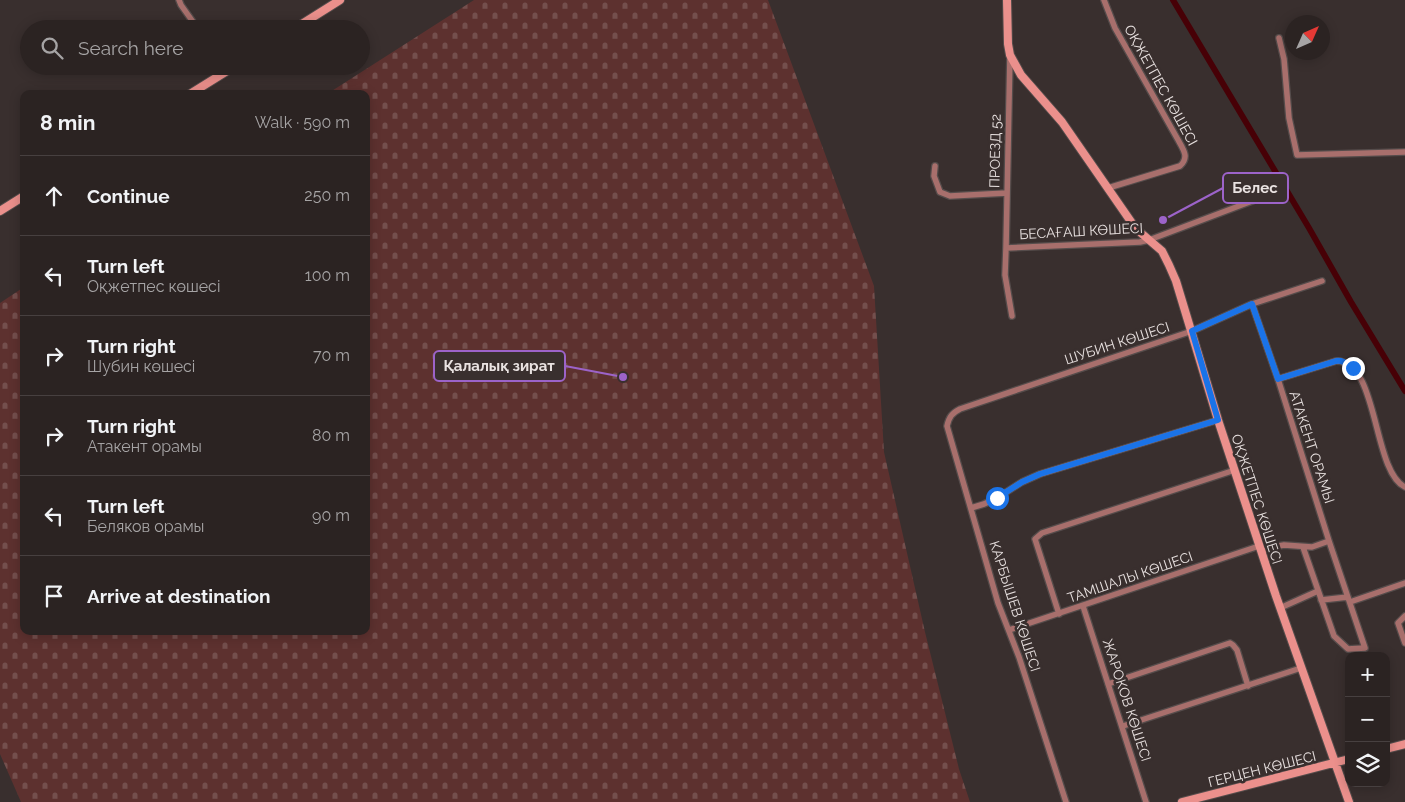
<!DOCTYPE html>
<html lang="en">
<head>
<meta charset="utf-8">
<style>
	body { margin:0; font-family:Raleway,sans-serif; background:#332b2a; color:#f1f3f6 }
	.controls { position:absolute; right:15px; bottom:15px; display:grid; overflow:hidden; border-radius:10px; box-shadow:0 2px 12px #0003 }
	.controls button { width:45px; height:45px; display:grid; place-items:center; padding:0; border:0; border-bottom:1px solid #474040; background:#2b2322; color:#f1f3f6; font:25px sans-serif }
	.compass { position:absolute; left:1285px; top:15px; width:45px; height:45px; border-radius:50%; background:#2b2322; box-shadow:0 2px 12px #0003; rotate:45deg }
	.stop { position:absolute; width:15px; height:15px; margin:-11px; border:4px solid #1a73e8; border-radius:50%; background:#fff }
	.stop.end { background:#1a73e8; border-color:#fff; box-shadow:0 1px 5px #0008 }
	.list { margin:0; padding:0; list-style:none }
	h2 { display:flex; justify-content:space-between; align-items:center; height:65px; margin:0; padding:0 20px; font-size:21px }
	h2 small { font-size:16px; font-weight:400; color:#a6a4a5 }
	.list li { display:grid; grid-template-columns:32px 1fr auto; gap:15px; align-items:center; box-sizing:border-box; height:80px; padding:0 20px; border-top:1px solid #474040 }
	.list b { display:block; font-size:19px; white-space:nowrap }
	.list p { margin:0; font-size:16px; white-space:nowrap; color:#a6a4a5 }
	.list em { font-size:16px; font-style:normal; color:#a6a4a5 }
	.icon { flex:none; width:28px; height:28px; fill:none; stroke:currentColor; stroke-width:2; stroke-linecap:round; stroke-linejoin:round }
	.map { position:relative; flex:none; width:1405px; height:802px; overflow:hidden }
	.search { position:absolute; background:#2b2322; box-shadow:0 2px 12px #0003; left:20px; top:20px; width:350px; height:55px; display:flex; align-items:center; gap:12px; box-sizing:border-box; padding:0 18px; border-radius:28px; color:#a6a4a5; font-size:19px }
	.panel { position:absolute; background:#2b2322; box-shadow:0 2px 12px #0003; left:20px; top:90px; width:350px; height:545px; border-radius:10px }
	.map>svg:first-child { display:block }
	.cemetery { fill:url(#cemetery-stones) }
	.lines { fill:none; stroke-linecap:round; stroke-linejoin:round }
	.canal { stroke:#470006; stroke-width:6 }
	.street-casing { stroke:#554c4b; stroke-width:8 }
	.secondary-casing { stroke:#554c4b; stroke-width:10 }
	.street { stroke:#a86f6c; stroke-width:5.5 }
	.secondary { stroke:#eb908c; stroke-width:8 }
	.route { stroke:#1a73e8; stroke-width:6 }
	.labels { text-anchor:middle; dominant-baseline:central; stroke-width:5; stroke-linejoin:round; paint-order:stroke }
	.street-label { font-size:14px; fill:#e9e2e1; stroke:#392f2e }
	.leader { fill:none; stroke:#9c63c9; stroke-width:2 }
	.callout-dot { fill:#9c63c9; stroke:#392f2e; stroke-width:2 }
	.callout { fill:#392f2e; stroke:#9c63c9; stroke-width:2 }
	.callout-label { font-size:15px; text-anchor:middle; font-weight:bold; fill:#e9e2e1 }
</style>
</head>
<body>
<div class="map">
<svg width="1405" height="802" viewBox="0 0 1405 802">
	<defs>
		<pattern id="cemetery-stones" width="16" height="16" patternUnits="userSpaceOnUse" patternTransform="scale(1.25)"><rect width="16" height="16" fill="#5d312f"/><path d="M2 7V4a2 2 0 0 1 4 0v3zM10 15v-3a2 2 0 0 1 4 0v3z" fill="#744f4d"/></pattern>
	</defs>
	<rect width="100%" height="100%" fill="#392f2e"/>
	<path class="cemetery" d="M474,0H768L874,286L884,452L925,632L959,769L970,802H21L0,754V303L24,287V631H366V94H327Z"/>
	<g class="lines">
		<path class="canal" d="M1173,0L1309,228L1351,302L1405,391"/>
		<g class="street-casing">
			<path id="street" d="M179,0L181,5L198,29
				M1104,0L1115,28L1177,138C1183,149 1190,157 1180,166L1108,188
				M1279,38L1284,59L1289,118L1297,155L1405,152
				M1010,55L1006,248L1005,275L1012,316
				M935,166L934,176L940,192L950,196L1007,193
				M1006,248L1140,242L1149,240L1268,195
				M1252,304L1278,379L1329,541L1365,648L1348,649L1334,636L1303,547
				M1278,379L1336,361C1379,360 1372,471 1405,487
				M971,508L984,504L997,498L1022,482L1040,474L1218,420
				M1261,552L1273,547L1284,545L1312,547L1329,541
				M1321,600L1348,597
				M1350,602L1405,583
				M1083,606L1146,802
				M1280,608L1318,591
				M1059,614L1035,539L1042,533L1235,470
				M1405,616L1398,623L1405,643
				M1009,630L1259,546
				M1108,684L1230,643L1233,645L1237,650L1248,686
				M1123,726L1301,668
				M1066,802L1019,657L998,603L947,426C949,417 952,413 960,409L1192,331L1252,304L1322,281"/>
		</g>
		<g class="secondary-casing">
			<path id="secondary" d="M1007,0L1008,44L1010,55L1021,75L1062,122L1134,226L1141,233L1162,251L1169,265L1176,281L1218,420L1276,596L1349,802
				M294,29L340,0
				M190,94L235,66
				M0,211L24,196
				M1386,749L1405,744
				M1182,802L1349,759"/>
		</g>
		<use href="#street" class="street"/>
		<use href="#secondary" class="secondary"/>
	</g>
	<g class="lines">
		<path class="route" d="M997,498L1022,482L1040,474L1218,420L1192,331L1252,304L1278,379L1336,361C1343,360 1347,364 1353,368"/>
	</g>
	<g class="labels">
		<g class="street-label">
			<text transform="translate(1161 85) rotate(61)">ОҚЖЕТПЕС КӨШЕСІ</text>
			<text transform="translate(995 151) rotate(-89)">ПРОЕЗД 52</text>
			<text transform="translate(1081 231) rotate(-3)">БЕСАҒАШ КӨШЕСІ</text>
			<text transform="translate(1117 343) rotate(-18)">ШУБИН КӨШЕСІ</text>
			<text transform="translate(1312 447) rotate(72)">АТАКЕНТ ОРАМЫ</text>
			<text transform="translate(1257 499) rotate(72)">ОҚЖЕТПЕС КӨШЕСІ</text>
			<text transform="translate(1130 577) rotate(-19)">ТАМШАЛЫ КӨШЕСІ</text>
			<text transform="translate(1015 606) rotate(72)">КАРБЫШЕВ КӨШЕСІ</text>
			<text transform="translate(1127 700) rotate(72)">ЖАРОКОВ КӨШЕСІ</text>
			<text transform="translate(1262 769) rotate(-14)">ГЕРЦЕН КӨШЕСІ</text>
		</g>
	</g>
	<path class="leader" d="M1163 220L1223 188M623 377L565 366"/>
	<g class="callout-dot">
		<circle cx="1163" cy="220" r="5"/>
		<circle cx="623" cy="377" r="5"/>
	</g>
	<g class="callout">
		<rect x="1223" y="173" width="65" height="30" rx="5"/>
		<rect x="434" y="351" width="131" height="30" rx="5"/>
	</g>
	<g class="callout-label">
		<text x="1255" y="193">Белес</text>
		<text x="499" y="371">Қалалық зират</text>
	</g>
</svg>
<div class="controls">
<button>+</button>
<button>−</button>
<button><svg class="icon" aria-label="layers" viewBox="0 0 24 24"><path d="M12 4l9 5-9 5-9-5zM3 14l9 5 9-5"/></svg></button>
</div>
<svg class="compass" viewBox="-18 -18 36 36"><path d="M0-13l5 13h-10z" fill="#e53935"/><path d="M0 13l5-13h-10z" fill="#a6a4a5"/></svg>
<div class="stop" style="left:997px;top:498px"></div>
<div class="stop end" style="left:1353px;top:368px"></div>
<div class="search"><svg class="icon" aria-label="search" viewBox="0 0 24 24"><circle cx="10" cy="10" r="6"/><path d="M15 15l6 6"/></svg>Search here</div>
<section class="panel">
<h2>8 min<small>Walk · 590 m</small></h2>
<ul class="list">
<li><svg class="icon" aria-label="ahead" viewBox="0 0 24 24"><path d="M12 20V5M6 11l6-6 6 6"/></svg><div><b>Continue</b></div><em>250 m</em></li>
<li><svg class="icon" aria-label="left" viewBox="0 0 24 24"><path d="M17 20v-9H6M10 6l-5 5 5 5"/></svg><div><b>Turn left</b><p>Оқжетпес көшесі</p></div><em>100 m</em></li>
<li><svg class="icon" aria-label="right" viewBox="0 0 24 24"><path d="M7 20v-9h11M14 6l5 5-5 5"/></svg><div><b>Turn right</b><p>Шубин көшесі</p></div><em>70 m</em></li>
<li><svg class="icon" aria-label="right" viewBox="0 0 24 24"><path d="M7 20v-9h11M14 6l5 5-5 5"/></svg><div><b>Turn right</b><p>Атакент орамы</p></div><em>80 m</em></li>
<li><svg class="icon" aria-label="left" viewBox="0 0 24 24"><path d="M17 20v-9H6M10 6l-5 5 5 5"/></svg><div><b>Turn left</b><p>Беляков орамы</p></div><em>90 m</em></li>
<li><svg class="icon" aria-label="arrive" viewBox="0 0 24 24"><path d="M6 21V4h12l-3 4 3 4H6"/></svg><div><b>Arrive at destination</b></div></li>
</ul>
</section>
</div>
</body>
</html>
